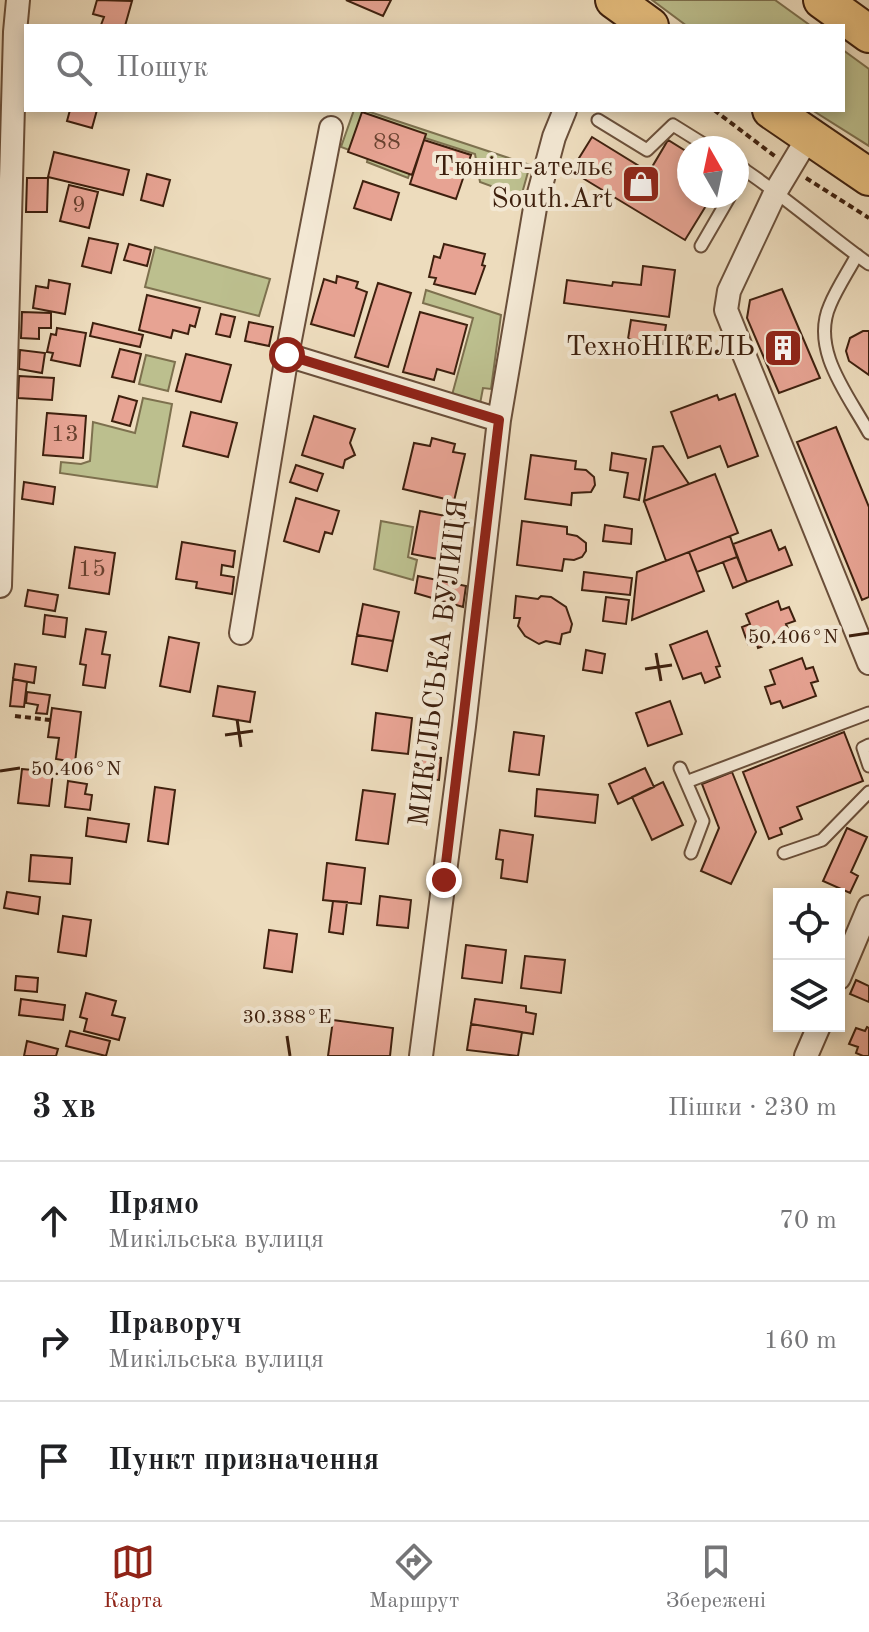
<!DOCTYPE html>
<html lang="uk">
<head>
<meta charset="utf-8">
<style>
	body { margin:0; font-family:"Old Standard TT",serif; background:#f2f2f2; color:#202124 }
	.controls { position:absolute; right:24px; bottom:24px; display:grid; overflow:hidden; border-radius:0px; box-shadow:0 4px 12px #0003 }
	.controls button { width:72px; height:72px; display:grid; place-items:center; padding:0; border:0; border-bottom:2px solid #e0e0e0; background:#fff; color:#202124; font:40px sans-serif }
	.compass { position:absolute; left:677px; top:136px; width:72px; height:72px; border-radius:50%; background:#fff; box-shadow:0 4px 12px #0003; rotate:351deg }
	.stop { position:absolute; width:24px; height:24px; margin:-18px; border:6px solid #8f2418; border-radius:50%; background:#fff }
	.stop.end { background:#8f2418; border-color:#fff; box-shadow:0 2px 8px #0008 }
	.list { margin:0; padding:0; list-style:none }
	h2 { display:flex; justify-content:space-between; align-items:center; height:104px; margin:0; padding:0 32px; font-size:34px }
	h2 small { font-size:26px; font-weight:400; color:#757577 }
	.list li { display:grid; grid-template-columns:52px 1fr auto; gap:24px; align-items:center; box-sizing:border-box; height:120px; padding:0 32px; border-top:2px solid #e0e0e0 }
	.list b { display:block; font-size:30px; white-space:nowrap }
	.list p { margin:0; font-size:26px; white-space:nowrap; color:#757577 }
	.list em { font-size:26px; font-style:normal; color:#757577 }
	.icon { flex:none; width:44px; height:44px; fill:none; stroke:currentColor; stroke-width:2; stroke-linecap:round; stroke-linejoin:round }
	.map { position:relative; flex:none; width:869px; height:1056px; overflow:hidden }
	.search { position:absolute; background:#fff; box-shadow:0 4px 12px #0003; left:24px; right:24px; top:24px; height:88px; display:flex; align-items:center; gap:20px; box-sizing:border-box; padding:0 28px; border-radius:0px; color:#757577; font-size:30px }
	.sheet { height:464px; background:#fff }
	nav { display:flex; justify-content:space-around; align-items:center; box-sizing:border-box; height:112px; border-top:2px solid #e0e0e0; background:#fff; font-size:22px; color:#757577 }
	nav a { display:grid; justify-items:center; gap:4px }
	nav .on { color:#8f2418 }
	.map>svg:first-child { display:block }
	.green { fill:#bcbf8e; stroke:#7d704e; stroke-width:2 }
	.building { fill:#e7a393; stroke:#3e200e; stroke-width:2 }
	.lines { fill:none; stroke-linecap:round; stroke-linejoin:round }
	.service-casing { stroke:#6a4f3a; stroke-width:15 }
	.minor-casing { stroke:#6a4f3a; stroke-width:26 }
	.trunk-casing { stroke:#3e200e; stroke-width:40 }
	.path { stroke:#3e200e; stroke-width:4; stroke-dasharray:6 4; stroke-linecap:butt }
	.service { stroke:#f3e8d4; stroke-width:11 }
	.minor { stroke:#f3e8d4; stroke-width:22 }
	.trunk { stroke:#e6be7e; stroke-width:36 }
	.route { stroke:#8f2418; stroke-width:10 }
	.ticks { fill:none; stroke:#3e200e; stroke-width:3 }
	.labels { text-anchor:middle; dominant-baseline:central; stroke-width:8; stroke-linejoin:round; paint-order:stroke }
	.number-label { font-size:24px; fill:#68412f }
	.poi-label { font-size:28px; fill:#3e200e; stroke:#f3e8d4; text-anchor:end }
	.street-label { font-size:28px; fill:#3e200e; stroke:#f3e8d4 }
	.ticks-label { font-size:20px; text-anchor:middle; fill:#3e200e; stroke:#f3e8d4; stroke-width:8; stroke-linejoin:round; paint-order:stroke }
</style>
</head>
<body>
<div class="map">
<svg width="869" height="1056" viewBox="0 0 869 1056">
	<rect width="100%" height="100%" fill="#eddcbd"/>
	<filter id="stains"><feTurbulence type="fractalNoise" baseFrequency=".0025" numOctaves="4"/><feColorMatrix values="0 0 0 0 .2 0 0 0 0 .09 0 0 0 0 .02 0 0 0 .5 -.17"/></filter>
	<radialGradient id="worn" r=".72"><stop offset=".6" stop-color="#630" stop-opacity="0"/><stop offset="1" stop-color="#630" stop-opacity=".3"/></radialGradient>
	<path class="green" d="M652,0H775L811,26H687Z
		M843,50L869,69V146L812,110H843Z
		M354,110H364L530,165L521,197L480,182L475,154L422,137L408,178L367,162L368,157L341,147Z
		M155,247L270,279L259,316L145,287Z
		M426,290L501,315L491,389L483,388L480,404L452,395L473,318L423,303Z
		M146,355L175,362L168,391L139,384Z
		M143,398L172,404L157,487L60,473L61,462L81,464L90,461L93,422L135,433Z
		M381,521L413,527L408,557L417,560L413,580L374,569Z"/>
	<path class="building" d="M97,0L132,1L125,26L101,25L104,17L93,14Z
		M346,0H391L383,16Z
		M70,110H97L92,128L67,121Z
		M362,112L426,134L412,175L348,152Z
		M592,137L649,172L668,140L689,153V196H712L685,240L571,171Z
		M424,140L471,155L456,199L410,184Z
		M54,152L129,170L123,195L48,177Z
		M147,174L170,180L163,206L141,200Z
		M27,178H48L47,212H26Z
		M363,181L399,193L391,220L354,208Z
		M69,185L98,192L89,228L60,221Z
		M89,238L118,244L111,273L82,266Z
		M129,244L151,250L147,266L124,260Z
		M444,244L485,254L482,265L485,266L475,294L434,284L436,278L429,277L434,256L440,258Z
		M643,266L675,270L669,317L564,303L567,280L612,286L613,282L641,285Z
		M337,276L358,282L356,288L367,292L354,336L311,324L324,279L336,283Z
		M49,280L70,284L65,314L33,308L36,286L48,288Z
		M378,283L411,293L388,367L355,357Z
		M782,289L820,378L779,393L747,318L750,300Z
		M147,295L200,308L195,327L190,325L188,334L173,330L171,338L139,330Z
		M22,312L51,313V328H39V339L21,338Z
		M420,312L467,325L454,374L437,369L434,380L403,372Z
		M221,314L235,317L230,337L216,334Z
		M631,320L666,325L663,344L628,339Z
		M249,322L273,327L269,346L245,341Z
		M93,323L143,335L140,347L90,336Z
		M57,328L86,333L80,366L51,360L53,353L47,352L51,334L56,335Z
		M863,331H869V375L849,361L846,351L850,338Z
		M120,349L141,354L134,382L112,377Z
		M20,350L45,353L42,373L19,369Z
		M186,354L231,365L221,402L176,391Z
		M19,376L54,378L52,400L18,398Z
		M735,394L758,456L728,467L720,446L688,458L671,412L717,395L719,400Z
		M119,396L137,401L130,426L112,421Z
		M191,412L237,423L228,457L183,446Z
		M47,413L86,416L83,458L43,455Z
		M314,416L355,429L350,443L355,455L345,460L343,468L302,455Z
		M836,427L869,507V597L862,600L797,442Z
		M432,438L455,444L453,452L465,454L454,501L403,489L414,443L430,446Z
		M663,446L689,484L644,501L653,447Z
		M612,453L646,459L639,500L624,497L628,473L610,470Z
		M531,455L576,461L575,469L586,470L594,477L595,485L591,492L572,493L571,505L525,499Z
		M296,465L323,474L317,491L290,482Z
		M715,474L738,533L666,561L644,501Z
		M24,482L55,487L53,504L22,499Z
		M296,498L339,511L332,534L325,532L319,552L284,541Z
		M420,511L451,517L443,560L412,554Z
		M522,521L567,527V534L577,536L586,543V551L582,557L574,560L564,559L562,571L517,565Z
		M605,525L632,529L631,544L603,541Z
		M771,530L779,550L785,547L792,565L747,582L733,544Z
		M730,536L737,557L697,572L689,552Z
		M182,542L235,551L233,567L222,565L221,575L234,577L232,594L196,588L197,582L176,579Z
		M75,547L115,553L109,594L69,588Z
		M689,552L704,591L632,620L637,572Z
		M737,557L747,582L733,588L723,562Z
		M584,572L632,578L630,595L582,590Z
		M418,576L466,586L463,607L415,593Z
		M28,590L58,595L55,611L25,606Z
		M516,596L538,599L541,596L551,597L566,607L572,624L570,632L562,634L560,644L546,641L539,644L525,636L518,626L520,618H514Z
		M606,597L629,600L626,624L603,621Z
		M778,601L781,610L789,607L795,621L786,624L791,636L758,648L756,641L748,644L742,627L750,624L746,614Z
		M363,604L399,612L393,641L357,635Z
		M45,615L67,618L65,637L43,634Z
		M86,629L106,632L102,654L110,655L105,688L83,685L86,665L80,664Z
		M707,631L720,666L716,667L720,677L705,683L701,673L683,679L670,645Z
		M357,635L393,641L387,671L352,664Z
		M169,637L199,643L190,692L160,686Z
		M586,650L605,654L602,673L583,670Z
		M802,658L806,669L813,667L818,681L811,683L816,696L783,708L780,701L771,704L765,687L775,684L770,670Z
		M15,664L36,667L34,683L13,679Z
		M13,679L27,682L24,707L10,706Z
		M218,686L255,692L250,722L213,716Z
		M27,692L50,695L47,714L36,713L38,705L26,703Z
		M670,701L682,734L648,746L636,713Z
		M52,708L81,712L75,762L56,759L59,738L48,737Z
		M376,713L412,718L408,754L372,750Z
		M514,732L544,736L539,775L509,771Z
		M844,732L863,781L797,807L802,819L780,828L782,834L769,839L743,772Z
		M422,756L441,758L439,780L420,778Z
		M645,768L654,787L618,804L609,784Z
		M22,769L53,772L49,806L18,803Z
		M732,772L756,832L731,884L701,871L719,828L702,784Z
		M68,781L87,784L85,794L92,795L90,810L65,807Z
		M663,782L683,825L652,840L632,797Z
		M155,787L175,790L168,844L148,841Z
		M537,789L598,795L595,823L535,816Z
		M363,790L395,794L388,844L356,840Z
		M88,818L129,824L126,842L86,836Z
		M847,828L867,837L851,872L858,876L850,893L823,881Z
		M500,830L533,835L527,882L501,878L503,860L496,859Z
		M31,855L72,858L70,884L29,881Z
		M327,863L365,868L361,904L323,900Z
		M7,892L40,897L38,914L4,908Z
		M380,896L411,900L408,928L377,925Z
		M333,901L347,902L343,934L329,932Z
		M63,916L91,920L86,956L58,952Z
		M269,930L297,934L292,972L264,968Z
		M466,945L506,950L502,983L462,978Z
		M525,956L565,960L561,993L521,988Z
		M16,976L38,978L37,992L15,990Z
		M856,980L869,986V1002L850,994Z
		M86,993L116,1001L112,1015L125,1018L119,1040L84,1031L87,1019L80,1017Z
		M21,999L65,1005L63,1020L19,1015Z
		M475,999L526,1006V1012L536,1014L533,1034L471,1024Z
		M333,1020L393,1028L390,1056H328Z
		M471,1024L522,1032L518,1056L467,1050Z
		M867,1027L869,1028V1056H863L856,1053L858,1047L849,1044L856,1028L865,1031Z
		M70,1031L110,1041L106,1056L66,1046Z
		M27,1041L58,1049L56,1056H24Z"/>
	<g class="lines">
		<g class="service-casing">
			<path id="service" d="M598,120L647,150L673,125L710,148
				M737,165C784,195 824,232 869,264
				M737,183L745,170
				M701,246L730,196
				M857,255C848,272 837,288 830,305C810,350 849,396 869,433
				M869,745L863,748L869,766
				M680,768L703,821L691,853
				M686,782L869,713
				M784,853L822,840L869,792"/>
		</g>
		<g class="minor-casing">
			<path id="minor" d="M809,136L776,191L729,291L726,310L869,663
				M287,355L499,420
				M0,586L15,32L18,0
				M241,633L287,355L331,128
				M839,978L869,907
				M421,1056L464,726L499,420L535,208L554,137L565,110
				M806,1056L819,1026"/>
		</g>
		<g class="trunk-casing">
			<path id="trunk" d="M614,0L650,26
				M822,0L869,34
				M771,110L869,177"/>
		</g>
		<path class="path" d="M714,110L776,157
			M806,178L869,218
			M15,716L50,720"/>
		<use href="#service" class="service"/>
		<use href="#minor" class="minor"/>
		<use href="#trunk" class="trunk"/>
	</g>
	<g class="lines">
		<path class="route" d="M287,355L499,420L444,880"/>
	</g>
	<path class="ticks" d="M849,636L869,633M656,653L661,681M645,669L672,665M237,719L241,747M225,735L253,731M0,771L20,768M287,1036L290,1056"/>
	<defs>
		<g id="shop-square" transform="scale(2)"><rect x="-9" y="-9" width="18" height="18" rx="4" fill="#8f2418" stroke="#f3e8d4"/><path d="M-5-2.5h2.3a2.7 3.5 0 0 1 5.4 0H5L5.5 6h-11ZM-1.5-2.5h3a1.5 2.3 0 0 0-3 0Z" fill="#fff"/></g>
		<g id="building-square" transform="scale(2)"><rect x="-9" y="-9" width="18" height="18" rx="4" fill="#8f2418" stroke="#f3e8d4"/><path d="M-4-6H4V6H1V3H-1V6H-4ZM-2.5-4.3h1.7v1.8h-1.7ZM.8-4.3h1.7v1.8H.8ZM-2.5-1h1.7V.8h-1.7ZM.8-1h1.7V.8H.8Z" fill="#fff"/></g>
	</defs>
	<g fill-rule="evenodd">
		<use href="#shop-square" x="641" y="184"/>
		<use href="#building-square" x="783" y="348"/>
	</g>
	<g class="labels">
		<g class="number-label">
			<text x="387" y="143">88</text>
			<text x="79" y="206">9</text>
			<text x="65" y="435">13</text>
			<text x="92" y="570">15</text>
		</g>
		<g class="poi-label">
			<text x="613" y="168">Тюнінг-ательє<tspan x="613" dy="32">South.Art</tspan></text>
			<text x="755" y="348">ТехноНІКЕЛЬ</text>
		</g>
		<g class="street-label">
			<text transform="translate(440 663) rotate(-83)">МИКІЛЬСЬКА ВУЛИЦЯ</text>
		</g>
	</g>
	<g class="ticks-label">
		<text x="793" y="643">50.406°N</text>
		<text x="76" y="775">50.406°N</text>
		<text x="287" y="1023">30.388°E</text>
	</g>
	<rect width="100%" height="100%" filter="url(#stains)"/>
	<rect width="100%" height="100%" fill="url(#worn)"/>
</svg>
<div class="controls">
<button><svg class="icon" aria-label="locate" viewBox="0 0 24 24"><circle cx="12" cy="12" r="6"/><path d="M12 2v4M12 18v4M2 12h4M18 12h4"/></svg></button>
<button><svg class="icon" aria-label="layers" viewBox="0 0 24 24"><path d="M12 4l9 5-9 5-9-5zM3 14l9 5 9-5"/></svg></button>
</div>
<svg class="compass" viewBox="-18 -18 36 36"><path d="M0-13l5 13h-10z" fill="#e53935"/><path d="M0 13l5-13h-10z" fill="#757577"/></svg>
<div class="stop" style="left:287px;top:355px"></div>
<div class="stop end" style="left:444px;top:880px"></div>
<div class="search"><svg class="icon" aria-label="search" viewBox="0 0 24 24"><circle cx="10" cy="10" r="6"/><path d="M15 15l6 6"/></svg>Пошук</div>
</div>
<section class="sheet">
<h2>3 хв<small>Пішки · 230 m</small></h2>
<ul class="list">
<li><svg class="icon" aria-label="ahead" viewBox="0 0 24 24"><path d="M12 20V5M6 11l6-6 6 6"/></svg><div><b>Прямо</b><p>Микільська вулиця</p></div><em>70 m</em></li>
<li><svg class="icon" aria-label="right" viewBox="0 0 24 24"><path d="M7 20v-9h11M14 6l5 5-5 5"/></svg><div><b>Праворуч</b><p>Микільська вулиця</p></div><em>160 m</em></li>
<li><svg class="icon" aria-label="arrive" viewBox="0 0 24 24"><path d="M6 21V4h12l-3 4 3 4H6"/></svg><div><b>Пункт призначення</b></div></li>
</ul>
</section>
<nav>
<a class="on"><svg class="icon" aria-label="map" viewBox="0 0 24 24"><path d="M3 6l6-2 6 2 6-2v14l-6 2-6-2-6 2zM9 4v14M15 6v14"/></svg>Карта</a>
<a><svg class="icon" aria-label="directions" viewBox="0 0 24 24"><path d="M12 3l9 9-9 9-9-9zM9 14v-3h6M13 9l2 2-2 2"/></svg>Маршрут</a>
<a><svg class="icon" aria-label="saved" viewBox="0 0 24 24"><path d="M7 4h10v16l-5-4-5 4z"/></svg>Збережені</a>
</nav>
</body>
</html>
